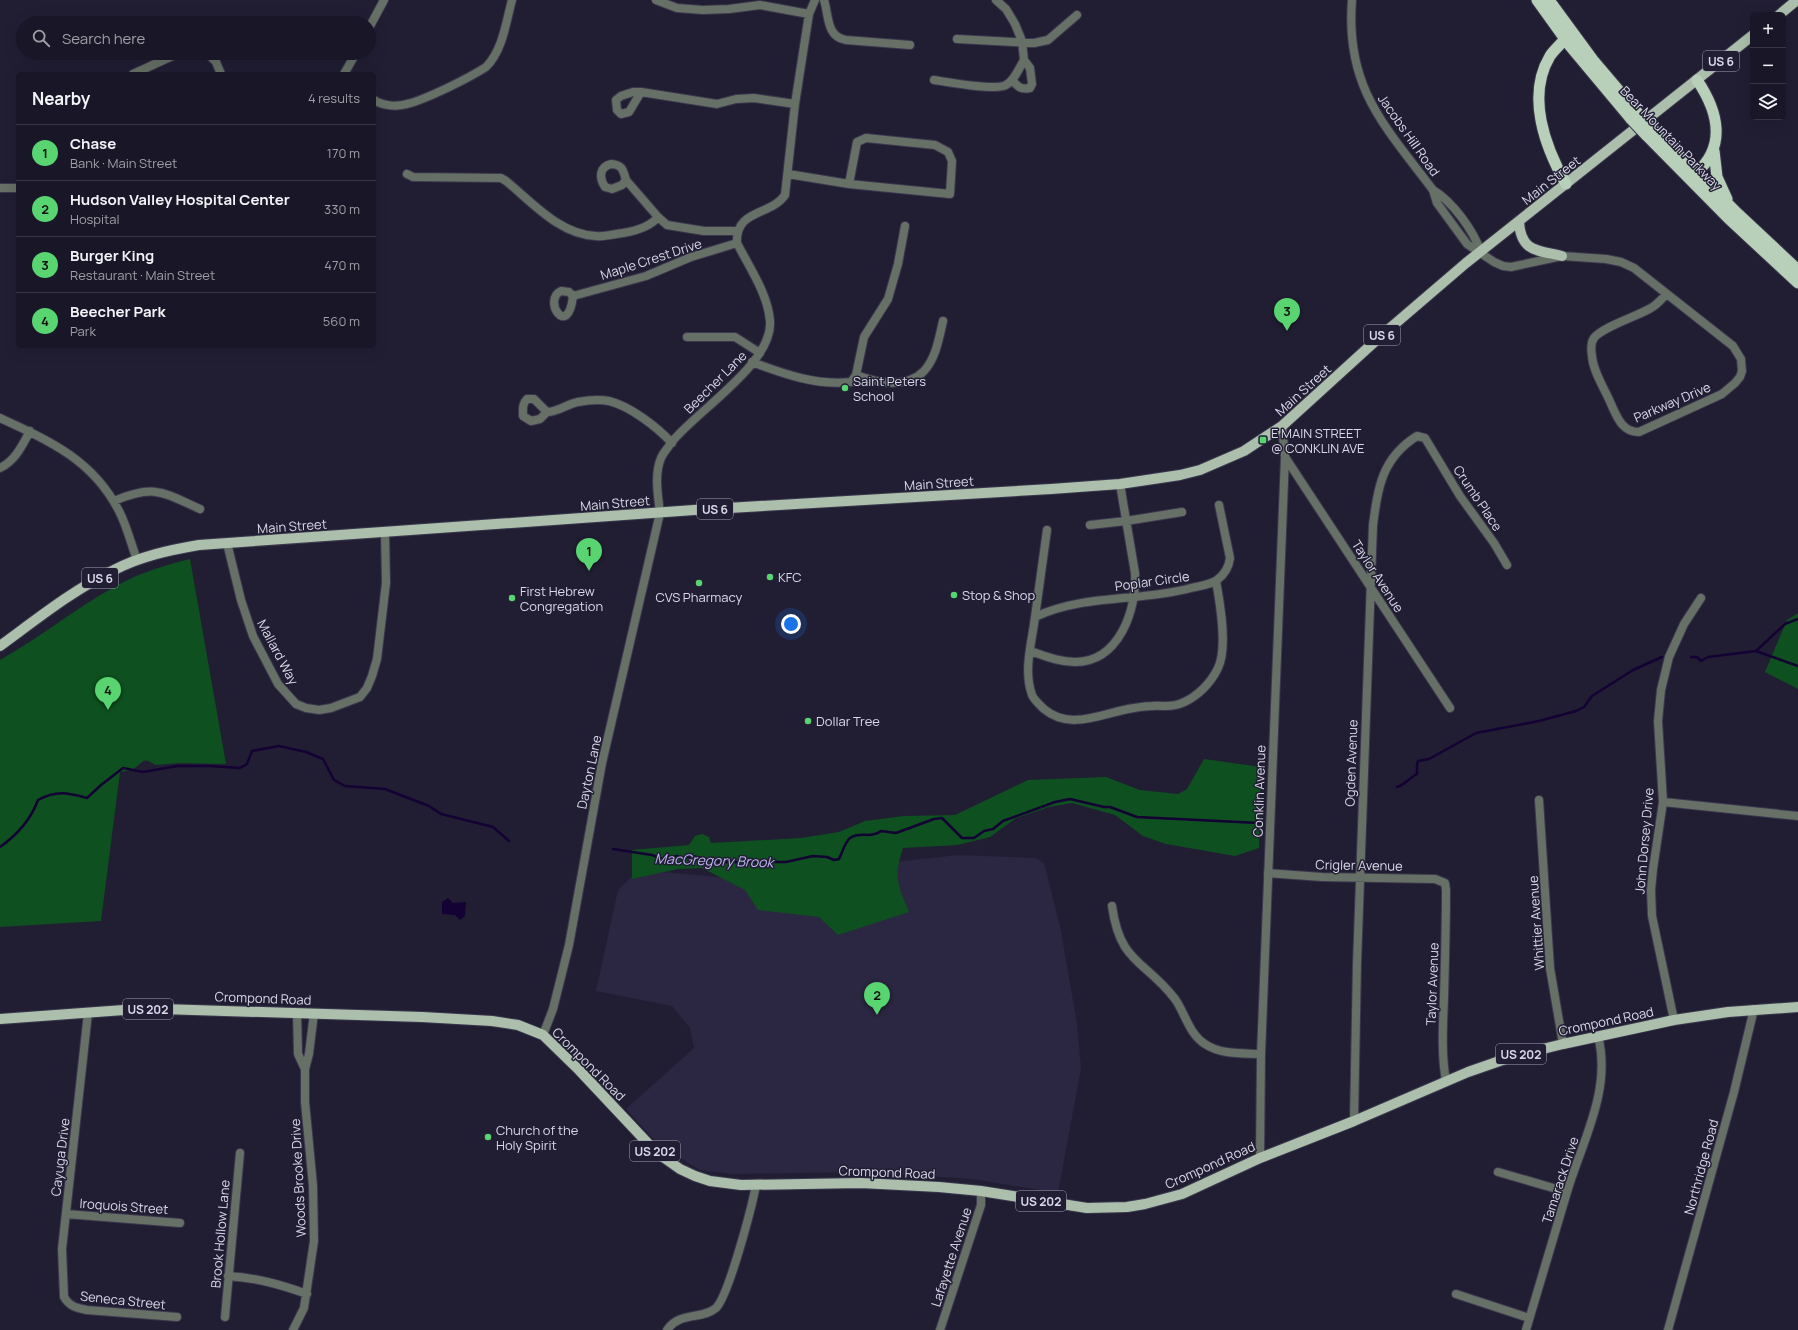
<!DOCTYPE html>
<html lang="en">
<head>
<meta charset="utf-8">
<style>
	body { margin:0; font-family:Manrope,sans-serif; background:#221f2f; color:#f1f3f6 }
	.controls { position:absolute; right:12px; top:12px; display:grid; overflow:hidden; border-radius:6px; box-shadow:0 4px 16px #0002 }
	.controls button { width:36px; height:36px; display:grid; place-items:center; padding:0; border:0; border-bottom:1px solid #373544; background:#191627; color:#f1f3f6; font:20px sans-serif }
	.you { position:absolute; left:791px; top:624px; width:14px; height:14px; margin:-10px; border:3px solid #fff; border-radius:50%; background:#1a73e8; box-shadow:0 0 0 6px #1a73e833 }
	.badge { display:grid; place-items:center; width:26px; height:26px; border-radius:50%; background:#58d570; color:#111; font-size:13px; font-weight:700 }
	.pin { position:absolute; translate:-50% -33px; filter:drop-shadow(0 1px 2px #0008) }
	.pin::after { content:''; position:absolute; top:21px; width:14px; height:12px; background:inherit; clip-path:polygon(0 0,100% 0,50% 100%) }
	.list { margin:0; padding:0; list-style:none }
	h2 { display:flex; justify-content:space-between; align-items:center; height:52px; margin:0; padding:0 16px; font-size:17px }
	h2 small { font-size:13px; font-weight:400; color:#9f9fa7 }
	.list li { display:grid; grid-template-columns:26px 1fr auto; gap:12px; align-items:center; box-sizing:border-box; height:56px; padding:0 16px; border-top:1px solid #373544 }
	.list b { display:block; font-size:15px; white-space:nowrap }
	.list p { margin:0; font-size:13px; white-space:nowrap; color:#9f9fa7 }
	.list em { font-size:13px; font-style:normal; color:#9f9fa7 }
	.icon { flex:none; width:22px; height:22px; fill:none; stroke:currentColor; stroke-width:2; stroke-linecap:round; stroke-linejoin:round }
	.map { position:relative; flex:none; width:1798px; height:1330px; overflow:hidden }
	.search { position:absolute; background:#191627; box-shadow:0 4px 16px #0002; left:16px; top:16px; width:360px; height:44px; display:flex; align-items:center; gap:10px; box-sizing:border-box; padding:0 14px; border-radius:22px; color:#9f9fa7; font-size:15px }
	.panel { position:absolute; background:#191627; box-shadow:0 4px 16px #0002; left:16px; top:72px; width:360px; height:276px; border-radius:6px }
	.map>svg:first-child { display:block }
	.built { fill:#2b2641 }
	.green { fill:#0e501f }
	.water { fill:#130233 }
	.lines { fill:none; stroke-linecap:round; stroke-linejoin:round }
	.stream { stroke:#130233; stroke-width:2.5 }
	.minor-casing { stroke:#3b384d; stroke-width:10 }
	.tertiary-casing { stroke:#3b384d; stroke-width:10 }
	.primary-casing { stroke:#3b384d; stroke-width:12 }
	.trunk-casing { stroke:#3b384d; stroke-width:13 }
	.minor { stroke:#667066; stroke-width:8 }
	.tertiary { stroke:#667066; stroke-width:8 }
	.primary { stroke:#abbfac; stroke-width:10 }
	.trunk { stroke:#b8cfba; stroke-width:11 }
	.trunk-bridge-casing { stroke:#3b384d; stroke-width:13; stroke-linecap:butt }
	.trunk-bridge { stroke:#b8cfba; stroke-width:11 }
	.poi-dot { fill:#58d570; stroke:#211e34; stroke-width:1.5 }
	.labels { text-anchor:middle; dominant-baseline:central; stroke-width:3; stroke-linejoin:round; paint-order:stroke }
	.shield { fill:#211e34; stroke:#a2a0b2; stroke-width:1 }
	.shield-label { font-size:12px; font-weight:bold; fill:#dad8e8 }
	.street-label { font-size:13px; fill:#dad8e8; stroke:#211e34 }
	.poi-label { font-size:13px; fill:#dad8e8; stroke:#211e34; text-anchor:start }
	.water-label { font-size:14px; font-style:italic; fill:#beb5f2; stroke:#211e34 }
</style>
</head>
<body>
<div class="map">
<svg width="1798" height="1330" viewBox="0 0 1798 1330">
	<rect width="100%" height="100%" fill="#211e34"/>
	<path class="built" d="M958,855L1035,858L1044,863L1061,931L1077,1024L1081,1068L1058,1193L973,1179L861,1172L732,1174L700,1170L658,1144L626,1109L694,1048L690,1028L672,1006L596,991L618,890L639,870L740,879Z"/>
	<path class="green" d="M190,559L226,764L180,763L155,765C142,755 143,764 133,769C129,771 124,771 120,772L101,921L0,927V660C41,637 77,607 118,585C141,572 166,565 190,559Z
		M1798,613V689L1765,672L1787,620Z
		M1204,759L1261,767L1259,848L1235,856L1166,844L1143,836L1115,815L1072,803L1049,807L1016,818L990,837L957,845L903,848C893,878 898,885 909,912L838,935L819,917L758,910L745,890L702,868L678,869L632,879V850L689,845L695,836L702,834L709,837L711,843L801,838L839,832L865,821L904,816L955,815L1028,780L1106,777L1140,790L1178,794L1187,789Z"/>
	<path class="water" d="M448,898L453,903L466,902L465,916L460,920L455,915L442,914V902Z"/>
	<g class="lines">
		<path class="stream" d="M1756,651L1785,624L1798,619
			M1691,657H1697L1701,661L1708,657L1756,651L1798,666
			M1397,787C1406,784 1409,778 1417,774V765L1418,761L1429,759L1476,733L1539,721L1576,711L1584,707L1592,696L1633,670L1662,657
			M0,847C17,835 31,819 38,800C57,790 68,793 87,798L101,785L123,768L143,772L177,766H210L240,768L247,764L252,751L279,746L306,752L323,759L334,780L345,786L385,789L429,806L441,814L493,827L509,841
			M613,849L652,855L665,860L677,856L684,858L692,856L719,862H786L813,856L827,857L834,860L839,859C842,853 845,842 850,838C860,831 871,839 881,831L896,833L934,819L942,818L962,838H974L984,831L993,829L1003,821L1055,802L1070,799L1104,807H1110L1137,817L1259,823"/>
		<g class="minor-casing">
			<path id="minor" d="M656,0L677,8L703,10L729,9L760,5L809,14
				M824,0C829,15 826,37 846,40L910,45
				M996,0L1006,9L1015,24L1022,41L1024,60L1030,68L1032,84L1030,88C1021,90 1018,87 1012,80
				M1352,0C1345,87 1384,125 1433,190L1437,203L1467,244L1494,262L1503,266L1511,267L1562,256L1606,259L1621,262L1634,268L1667,294
				M369,28L384,0
				M957,39L1034,43L1048,40L1077,15
				M207,53L216,62L221,74
				M133,74L179,53
				M344,74L356,53
				M934,80C948,82 995,91 1006,85C1015,80 1019,68 1024,60
				M633,92H641L629,112L621,114L617,110L616,100L621,96Z
				M641,92L717,104L736,99L754,98L795,104
				M374,100C383,106 397,107 407,104C427,99 469,78 486,67C503,50 506,22 512,0
				M866,138L935,145L948,152L952,161L950,194L849,184L857,142Z
				M611,164C623,165 623,170 626,180L622,185L612,189L605,187C599,178 599,167 611,164Z
				M407,174L413,177L501,178L506,181C532,202 560,235 596,236C604,237 614,234 623,233C635,231 650,227 658,217
				M788,174L849,184
				M626,180L658,217L667,225L704,231H738
				M0,188H18
				M1433,190C1453,202 1473,230 1481,252
				M561,291L569,292L573,296C568,340 542,300 561,291Z
				M1667,294L1733,346L1741,359L1742,371L1740,377L1735,383L1722,394L1639,432C1622,432 1617,417 1611,404C1605,389 1593,372 1592,356C1591,350 1591,342 1594,338C1602,327 1638,316 1651,308C1657,305 1662,298 1667,294Z
				M573,296L646,276L691,257L737,243
				M687,337H735L760,353
				M752,362C784,374 817,386 851,382L856,375L864,337L888,299L898,264L905,226
				M856,375C877,383 907,389 924,371C936,358 939,338 943,321
				M527,399H534L547,412L540,419L531,421L523,416C523,409 522,404 527,399Z
				M547,412C558,412 567,404 578,402C588,400 599,399 609,401C630,406 657,427 672,443
				M0,418C50,441 93,460 119,511C127,526 131,544 137,560
				M1285,457L1450,708
				M0,468C15,461 22,446 30,431
				M114,501C155,484 162,492 200,509
				M660,513C658,495 654,475 661,458C663,453 668,448 671,443C696,411 773,364 770,321C768,294 749,267 737,243C735,209 771,216 785,195L795,104L809,14L815,0
				M1090,525L1126,521L1182,512
				M1047,530C1043,559 1039,588 1035,617C1032,642 1023,670 1032,695C1034,700 1040,705 1044,709C1071,732 1104,712 1134,708C1140,707 1146,706 1152,706C1162,705 1172,708 1182,703C1197,697 1211,683 1218,668C1228,648 1220,603 1216,581
				M227,543L241,600L253,636L278,684L296,704L306,708L319,710L331,708L360,697L367,688L372,676L377,659L386,583L385,532
				M1035,617C1084,594 1139,602 1191,588C1199,586 1210,585 1217,580C1225,574 1229,567 1230,558L1219,505
				M1030,651C1045,656 1059,662 1075,662C1119,662 1137,610 1135,573L1120,484
				M1539,800L1550,968L1563,1044
				M1663,802L1798,816
				M1268,873L1322,877L1435,879L1445,883L1446,890C1446,926 1445,962 1444,998C1443,1025 1441,1054 1446,1081
				M1112,906C1120,964 1145,960 1175,999C1185,1013 1189,1034 1205,1044C1221,1055 1243,1053 1261,1054
				M88,1013L62,1249L64,1297C70,1307 77,1308 87,1310L177,1317
				M297,1013L298,1054L305,1069
				M1674,1020L1652,916L1651,890L1653,869L1663,802L1658,721L1661,690L1669,657L1684,624L1701,598
				M1354,1121L1357,963L1373,525C1378,487 1382,458 1417,436L1425,438L1460,496L1494,543L1507,565
				M1498,1172L1567,1192
				M66,1214L180,1223
				M228,1276C257,1278 279,1284 307,1294
				M1456,1294L1529,1318
				M225,1317L240,1153
				M293,1330L304,1308L314,1241L313,1186L305,1102V1069L309,1054L314,1013
				M667,1330C680,1311 702,1320 716,1308C729,1295 752,1206 756,1185
				M1526,1330C1540,1284 1553,1238 1567,1192C1582,1142 1612,1090 1598,1036
				M1668,1330L1734,1092L1754,1009"/>
		</g>
		<g class="tertiary-casing">
			<path id="tertiary" d="M543,1035L553,1009L569,945L602,763L660,513
				M1260,1158L1261,1054L1285,457L1282,426
				M940,1330L981,1205V1191"/>
		</g>
		<g class="primary-casing">
			<path id="primary" d="M1779,15L1797,0
				M1519,222C1521,252 1537,250 1562,256
				M0,646C37,619 73,590 114,570C141,556 170,550 199,545L694,510L1051,489L1120,484L1180,475L1200,470L1244,451L1282,426L1382,335L1466,263L1753,35
				M0,1019L124,1010L162,1009L422,1017L492,1021L518,1025L543,1035L579,1070L656,1152L680,1169L695,1176L710,1181L741,1185L861,1183L939,1187L981,1191L1087,1208L1127,1207L1145,1204L1182,1194L1260,1158L1354,1121L1468,1072L1514,1056L1563,1044L1674,1020L1728,1012L1798,1007"/>
		</g>
		<g class="trunk-casing">
			<path id="trunk" d="M1537,0L1570,46L1631,119
				M1549,0L1593,60L1638,113
				M1564,40C1560,45 1554,50 1550,56C1526,96 1545,147 1566,184
				M1653,129L1735,211L1798,270
				M1646,135L1728,218L1798,283
				M1714,151L1717,177L1727,199
				M1696,173C1727,146 1718,111 1697,80"/>
		</g>
		<use href="#minor" class="minor"/>
		<use href="#tertiary" class="tertiary"/>
		<use href="#primary" class="primary"/>
		<use href="#trunk" class="trunk"/>
		<g class="trunk-bridge-casing">
			<path id="trunk-bridge" d="M1638,113L1653,129
				M1631,119L1646,135"/>
		</g>
		<use href="#trunk-bridge" class="trunk-bridge"/>
	</g>
	<g class="poi-dot">
		<circle cx="845" cy="388" r="4"/>
		<rect x="1259" y="436" width="8" height="8" rx="2"/>
		<circle cx="770" cy="577" r="4"/>
		<circle cx="699" cy="583" r="4"/>
		<circle cx="954" cy="595" r="4"/>
		<circle cx="512" cy="598" r="4"/>
		<circle cx="808" cy="721" r="4"/>
		<circle cx="488" cy="1137" r="4"/>
	</g>
	<g class="labels">
		<g class="shield">
			<rect x="1703" y="51" width="36" height="20" rx="3"/>
			<rect x="1364" y="325" width="36" height="20" rx="3"/>
			<rect x="697" y="499" width="36" height="20" rx="3"/>
			<rect x="82" y="568" width="36" height="20" rx="3"/>
			<rect x="123" y="999" width="50" height="20" rx="3"/>
			<rect x="1496" y="1044" width="50" height="20" rx="3"/>
			<rect x="630" y="1141" width="50" height="20" rx="3"/>
			<rect x="1016" y="1191" width="50" height="20" rx="3"/>
		</g>
		<g class="shield-label">
			<text x="1721" y="61">US 6</text>
			<text x="1382" y="335">US 6</text>
			<text x="715" y="509">US 6</text>
			<text x="100" y="578">US 6</text>
			<text x="148" y="1009">US 202</text>
			<text x="1521" y="1054">US 202</text>
			<text x="655" y="1151">US 202</text>
			<text x="1041" y="1201">US 202</text>
		</g>
		<g class="street-label">
			<text transform="translate(1409 135) rotate(55)">Jacobs Hill Road</text>
			<text transform="translate(1671 138) rotate(46)">Bear Mountain Parkway</text>
			<text transform="translate(1551 180) rotate(-38)">Main Street</text>
			<text transform="translate(651 259) rotate(-18)">Maple Crest Drive</text>
			<text transform="translate(715 382) rotate(-45)">Beecher Lane</text>
			<text transform="translate(1303 390) rotate(-42)">Main Street</text>
			<text transform="translate(1672 402) rotate(-23)">Parkway Drive</text>
			<text transform="translate(939 483) rotate(-4)">Main Street</text>
			<text transform="translate(1478 498) rotate(56)">Crumb Place</text>
			<text transform="translate(615 503) rotate(-5)">Main Street</text>
			<text transform="translate(292 526) rotate(-4)">Main Street</text>
			<text transform="translate(1378 576) rotate(57)">Taylor Avenue</text>
			<text transform="translate(1152 581) rotate(-8)">Poplar Circle</text>
			<text transform="translate(278 652) rotate(62)">Mallard Way</text>
			<text transform="translate(1351 763) rotate(-88)">Ogden Avenue</text>
			<text transform="translate(589 772) rotate(-78)">Dayton Lane</text>
			<text transform="translate(1259 791) rotate(-88)">Conklin Avenue</text>
			<text transform="translate(1644 841) rotate(-85)">John Dorsey Drive</text>
			<text transform="translate(1359 865) rotate(1)">Crigler Avenue</text>
			<text transform="translate(1536 923) rotate(-94)">Whittier Avenue</text>
			<text transform="translate(1432 984) rotate(-88)">Taylor Avenue</text>
			<text transform="translate(263 998) rotate(2)">Crompond Road</text>
			<text transform="translate(1606 1021) rotate(-12)">Crompond Road</text>
			<text transform="translate(589 1064) rotate(45)">Crompond Road</text>
			<text transform="translate(60 1157) rotate(-83)">Cayuga Drive</text>
			<text transform="translate(1210 1165) rotate(-24)">Crompond Road</text>
			<text transform="translate(1701 1167) rotate(-75)">Northridge Road</text>
			<text transform="translate(887 1172) rotate(2)">Crompond Road</text>
			<text transform="translate(298 1178) rotate(-93)">Woods Brooke Drive</text>
			<text transform="translate(1560 1180) rotate(-72)">Tamarack Drive</text>
			<text transform="translate(124 1206) rotate(4)">Iroquois Street</text>
			<text transform="translate(220 1234) rotate(-85)">Brook Hollow Lane</text>
			<text transform="translate(951 1257) rotate(-72)">Lafayette Avenue</text>
			<text transform="translate(123 1300) rotate(6)">Seneca Street</text>
		</g>
		<g class="poi-label">
			<text x="853" y="381">Saint Peters<tspan x="853" dy="15">School</tspan></text>
			<text x="1271" y="433">E MAIN STREET<tspan x="1271" dy="15">@ CONKLIN AVE</tspan></text>
			<text x="778" y="577">KFC</text>
			<text x="520" y="591">First Hebrew<tspan x="520" dy="15">Congregation</tspan></text>
			<text x="962" y="595">Stop &amp; Shop</text>
			<text x="699" y="597" text-anchor="middle">CVS Pharmacy</text>
			<text x="816" y="721">Dollar Tree</text>
			<text x="496" y="1130">Church of the<tspan x="496" dy="15">Holy Spirit</tspan></text>
		</g>
		<g class="water-label">
			<text transform="translate(714 860) rotate(2)">MacGregory Brook</text>
		</g>
	</g>
</svg>
<div class="controls">
<button>+</button>
<button>−</button>
<button><svg class="icon" aria-label="layers" viewBox="0 0 24 24"><path d="M12 4l9 5-9 5-9-5zM3 14l9 5 9-5"/></svg></button>
</div>
<div class="you"></div>
<div class="pin badge" style="left:589px;top:571px">1</div>
<div class="pin badge" style="left:877px;top:1015px">2</div>
<div class="pin badge" style="left:1287px;top:331px">3</div>
<div class="pin badge" style="left:108px;top:710px">4</div>
<div class="search"><svg class="icon" aria-label="search" viewBox="0 0 24 24"><circle cx="10" cy="10" r="6"/><path d="M15 15l6 6"/></svg>Search here</div>
<section class="panel">
<h2>Nearby<small>4 results</small></h2>
<ul class="list">
<li><span class="badge">1</span><div><b>Chase</b><p>Bank · Main Street</p></div><em>170 m</em></li>
<li><span class="badge">2</span><div><b>Hudson Valley Hospital Center</b><p>Hospital</p></div><em>330 m</em></li>
<li><span class="badge">3</span><div><b>Burger King</b><p>Restaurant · Main Street</p></div><em>470 m</em></li>
<li><span class="badge">4</span><div><b>Beecher Park</b><p>Park</p></div><em>560 m</em></li>
</ul>
</section>
</div>
</body>
</html>
